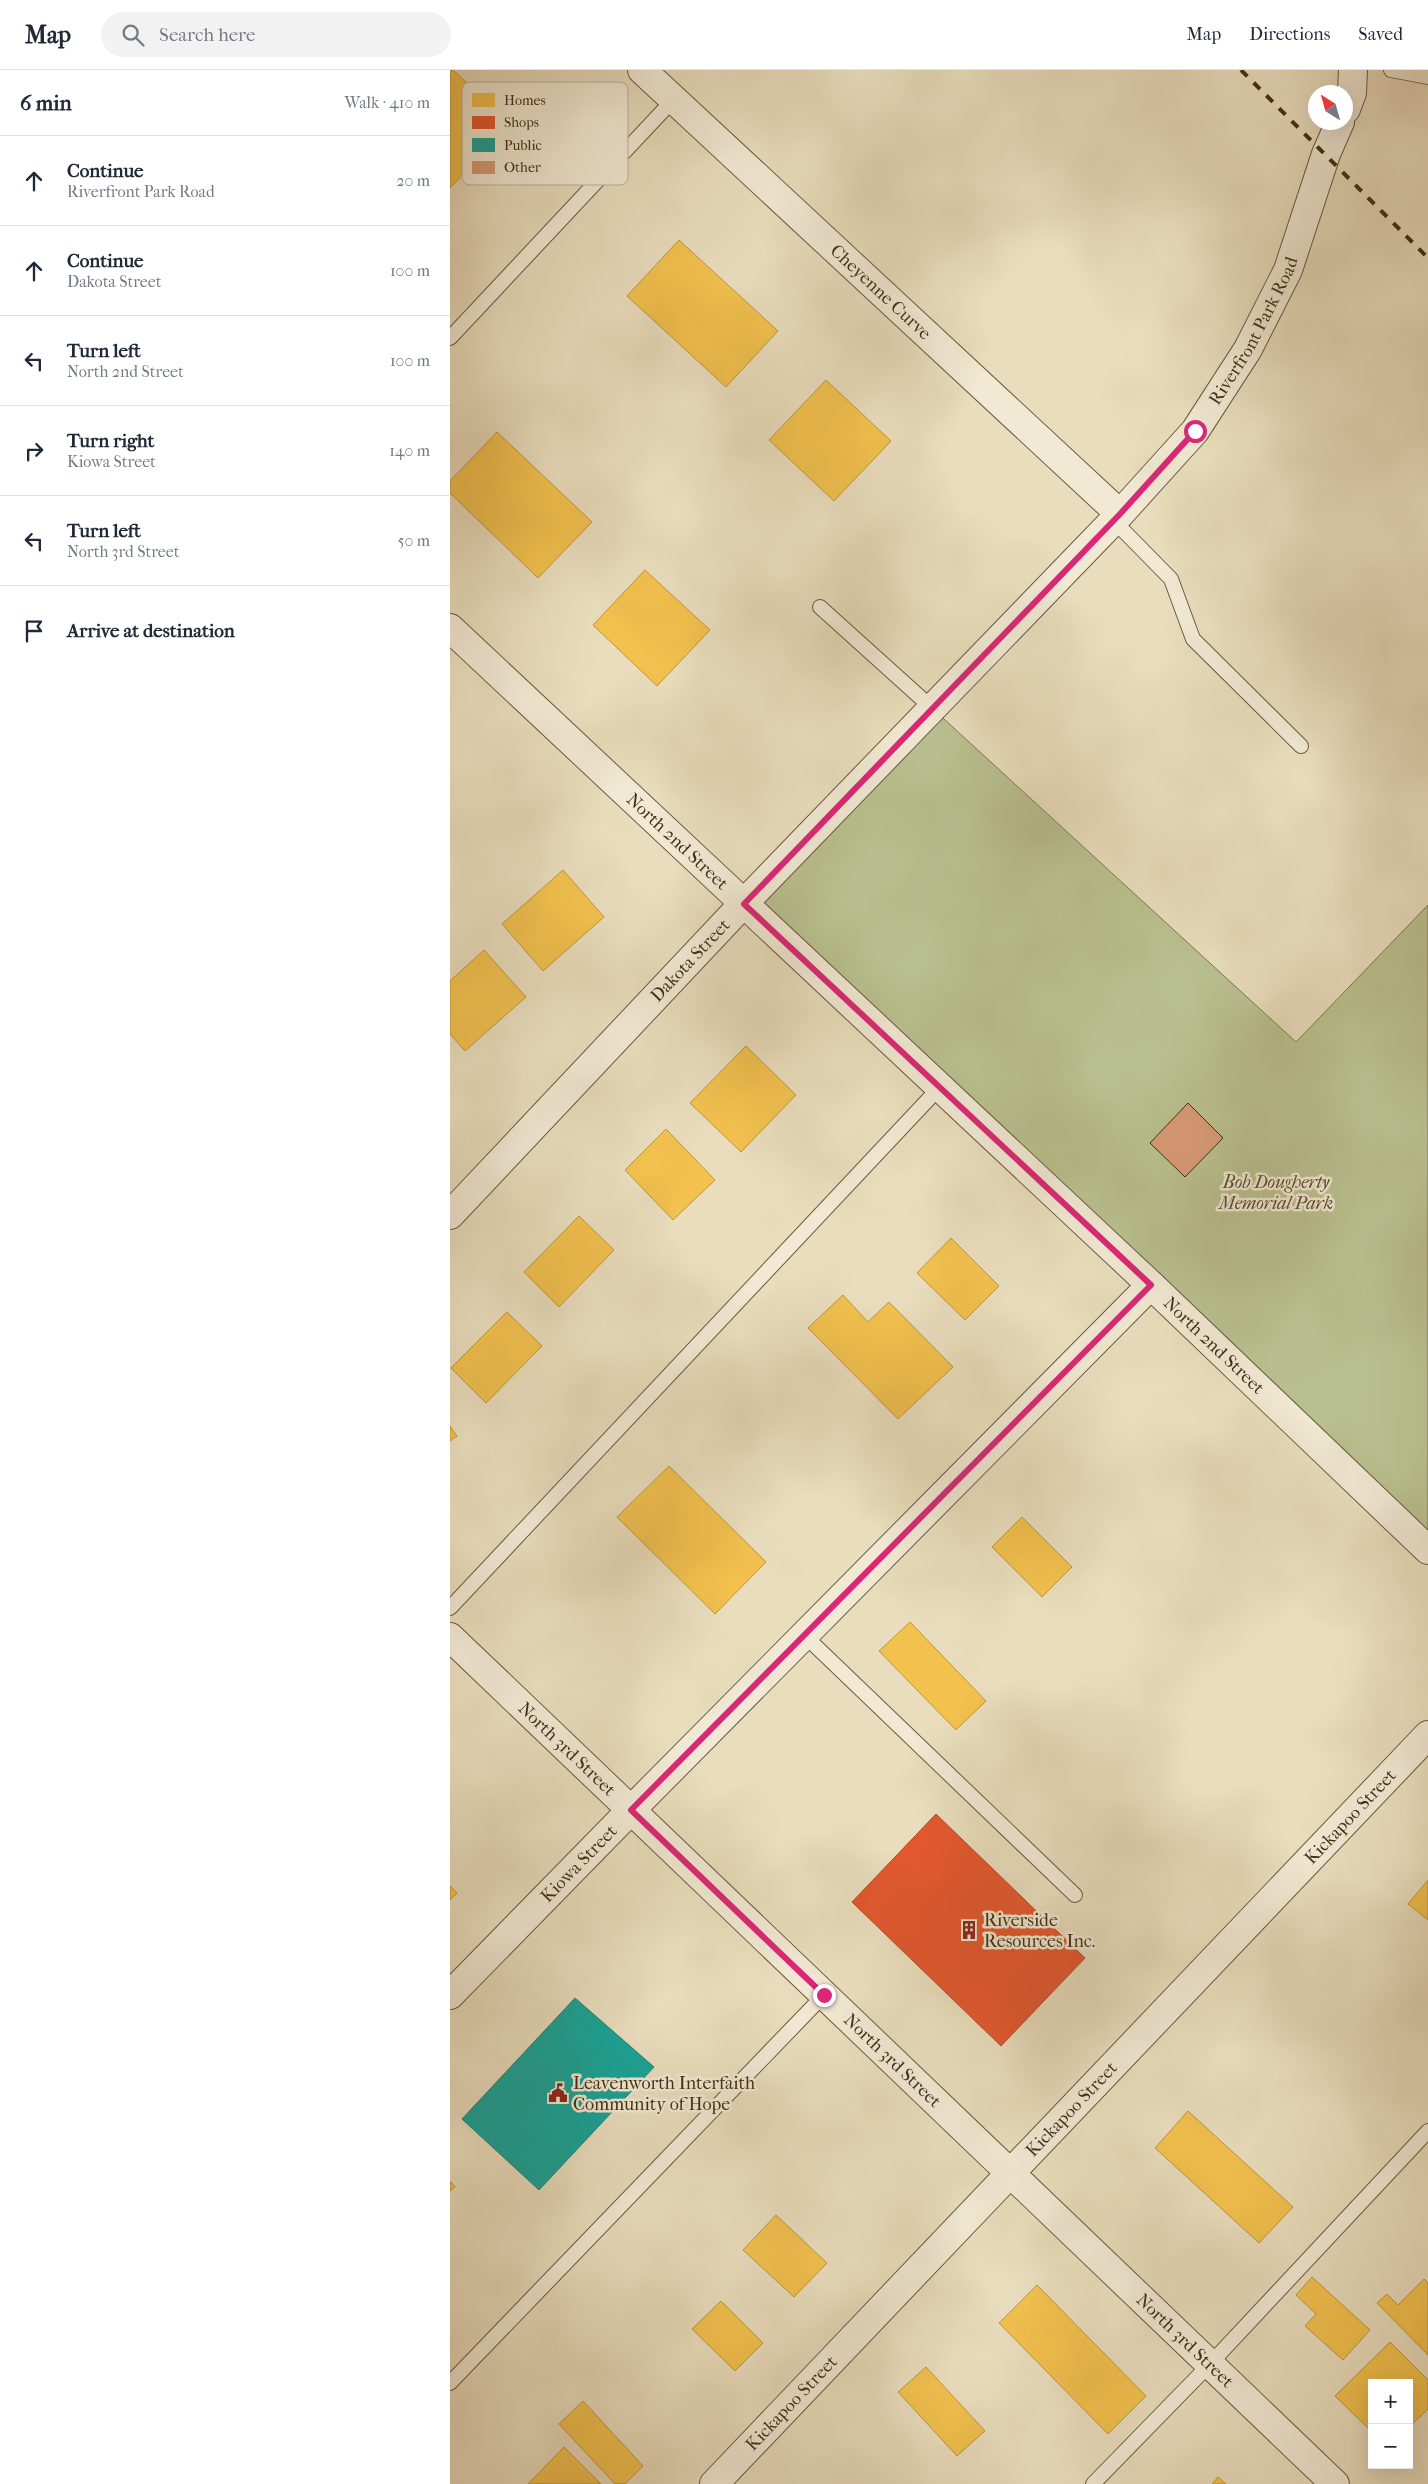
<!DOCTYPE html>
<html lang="en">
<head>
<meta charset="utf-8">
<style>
	body { margin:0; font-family:"IM FELL French Canon",serif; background:#f2f2f3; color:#1f2937 }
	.controls { position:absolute; right:15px; bottom:15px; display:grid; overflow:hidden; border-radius:0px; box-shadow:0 5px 20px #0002 }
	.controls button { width:45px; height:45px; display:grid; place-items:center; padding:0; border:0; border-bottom:1px solid #e0e1e3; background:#fff; color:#1f2937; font:25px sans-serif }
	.compass { position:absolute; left:858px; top:15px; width:45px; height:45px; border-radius:50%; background:#fff; box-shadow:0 5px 20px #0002; rotate:323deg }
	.stop { position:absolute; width:15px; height:15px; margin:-11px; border:4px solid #db2777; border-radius:50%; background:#fff }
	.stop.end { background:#db2777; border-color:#fff; box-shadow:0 1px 5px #0008 }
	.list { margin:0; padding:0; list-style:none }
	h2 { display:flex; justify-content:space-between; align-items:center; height:65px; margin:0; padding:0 20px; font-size:21px }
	h2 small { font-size:16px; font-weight:400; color:#747a83 }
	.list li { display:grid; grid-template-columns:32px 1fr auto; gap:15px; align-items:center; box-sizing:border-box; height:90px; padding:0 20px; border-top:1px solid #e0e1e3 }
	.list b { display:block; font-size:19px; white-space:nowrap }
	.list p { margin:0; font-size:16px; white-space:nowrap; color:#747a83 }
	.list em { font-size:16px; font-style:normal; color:#747a83 }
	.icon { flex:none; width:28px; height:28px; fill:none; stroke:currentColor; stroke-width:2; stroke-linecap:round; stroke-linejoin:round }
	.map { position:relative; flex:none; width:978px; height:2414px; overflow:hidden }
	header { display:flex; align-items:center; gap:30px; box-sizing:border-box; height:70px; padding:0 25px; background:#fff; border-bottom:1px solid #e0e1e3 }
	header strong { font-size:24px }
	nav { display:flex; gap:28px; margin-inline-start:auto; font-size:18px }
	.search { width:350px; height:45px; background:#f2f2f3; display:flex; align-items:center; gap:12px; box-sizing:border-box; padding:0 18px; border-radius:28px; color:#747a83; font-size:19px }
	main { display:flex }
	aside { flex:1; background:#fff }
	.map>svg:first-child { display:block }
	.green { fill:#b9c08f; stroke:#7d7751 }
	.homes { fill:#f2c14e; stroke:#bd953c }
	.shops { fill:#e4572e; stroke:#b34b26 }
	.public { fill:#17a398; stroke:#248070 }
	.building { fill:#d89b76; stroke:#412e13 }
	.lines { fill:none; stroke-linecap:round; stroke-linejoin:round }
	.service-casing { stroke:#6b5a3e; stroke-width:16 }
	.minor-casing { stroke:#6b5a3e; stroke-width:30 }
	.tertiary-casing { stroke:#6b5a3e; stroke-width:30 }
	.service { stroke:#f1e9d4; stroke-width:14 }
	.minor { stroke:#f1e9d4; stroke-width:28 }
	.tertiary { stroke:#f1e9d4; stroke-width:28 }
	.rail { stroke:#412e13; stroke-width:4; stroke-dasharray:9 9; stroke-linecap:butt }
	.route { stroke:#db2777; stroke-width:6 }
	.labels { text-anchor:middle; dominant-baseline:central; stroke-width:5; stroke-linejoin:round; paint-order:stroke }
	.street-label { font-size:18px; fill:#412e13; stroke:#f1e9d4 }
	.park-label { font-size:18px; font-style:italic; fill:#594b2c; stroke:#f1e9d4 }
	.poi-label { font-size:18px; fill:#412e13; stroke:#f1e9d4; text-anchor:start }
	.key { fill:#f1e9d4; stroke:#bcb19a; stroke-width:1 }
	.key-label { font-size:14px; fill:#412e13 }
</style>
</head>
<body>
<header>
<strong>Map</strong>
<div class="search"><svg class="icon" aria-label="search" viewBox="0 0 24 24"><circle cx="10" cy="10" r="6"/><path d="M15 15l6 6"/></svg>Search here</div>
<nav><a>Map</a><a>Directions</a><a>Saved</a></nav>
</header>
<main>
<aside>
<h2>6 min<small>Walk · 410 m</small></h2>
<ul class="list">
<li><svg class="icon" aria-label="ahead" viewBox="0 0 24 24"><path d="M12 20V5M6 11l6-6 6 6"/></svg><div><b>Continue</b><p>Riverfront Park Road</p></div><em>20 m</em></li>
<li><svg class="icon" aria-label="ahead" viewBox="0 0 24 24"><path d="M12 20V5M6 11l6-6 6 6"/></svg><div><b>Continue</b><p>Dakota Street</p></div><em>100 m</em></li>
<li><svg class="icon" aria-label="left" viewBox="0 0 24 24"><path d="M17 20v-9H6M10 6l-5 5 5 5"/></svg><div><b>Turn left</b><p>North 2nd Street</p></div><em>100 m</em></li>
<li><svg class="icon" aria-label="right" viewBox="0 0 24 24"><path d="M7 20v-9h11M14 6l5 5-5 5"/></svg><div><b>Turn right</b><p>Kiowa Street</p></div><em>140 m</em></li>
<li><svg class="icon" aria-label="left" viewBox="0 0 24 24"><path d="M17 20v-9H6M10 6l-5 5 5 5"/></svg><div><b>Turn left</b><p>North 3rd Street</p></div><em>50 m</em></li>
<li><svg class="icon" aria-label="arrive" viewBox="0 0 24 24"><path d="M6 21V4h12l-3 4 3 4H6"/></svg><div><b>Arrive at destination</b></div></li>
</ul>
</aside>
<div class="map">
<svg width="978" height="2414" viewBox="0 0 978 2414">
	<rect width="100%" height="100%" fill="#e9ddbd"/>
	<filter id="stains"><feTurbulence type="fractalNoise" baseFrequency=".004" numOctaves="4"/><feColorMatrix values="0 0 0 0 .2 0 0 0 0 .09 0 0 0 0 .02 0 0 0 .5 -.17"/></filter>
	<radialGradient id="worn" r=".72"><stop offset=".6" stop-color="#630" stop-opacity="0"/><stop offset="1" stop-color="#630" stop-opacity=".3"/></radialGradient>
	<path class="green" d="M482,638L846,972L978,835V1480L294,833Z"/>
	<path class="homes" d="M0,0H3L61,54L0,118Z
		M229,170L328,261L276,317L177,226Z
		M376,310L441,371L384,431L319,370Z
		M47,362L142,452L88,508L0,423V411Z
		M195,500L260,560L207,616L143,555Z
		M113,800L154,847L93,901L52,854Z
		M34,880L76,927L15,981L0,964V911Z
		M296,976L346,1025L291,1082L240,1033Z
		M216,1059L265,1110L223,1150L175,1100Z
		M129,1146L164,1180L109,1237L74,1202Z
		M501,1168L549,1216L515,1250L467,1203Z
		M393,1225L418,1252L439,1232L503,1297L448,1349L358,1258Z
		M57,1242L92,1276L36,1333L1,1298Z
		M0,1356L7,1366L0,1371Z
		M219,1396L316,1492L265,1544L167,1447Z
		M572,1447L622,1497L592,1527L542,1477Z
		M460,1552L536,1631L506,1660L429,1581Z
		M978,1810V1850L958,1834Z
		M0,1816L7,1823L0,1830Z
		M738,2041L843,2137L809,2173L705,2078Z
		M0,2111L5,2117L0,2121Z
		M326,2145L377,2193L344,2227L293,2180Z
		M862,2207L920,2260L893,2290L855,2256L866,2244L846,2225Z
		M974,2209L978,2213V2285L927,2233L937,2224L948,2235Z
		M587,2215L696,2326L658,2364L549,2253Z
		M271,2231L313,2273L285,2301L242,2259Z
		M940,2272L978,2310V2339L959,2357V2313H922V2362L885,2326Z
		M476,2297L535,2361L507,2386L448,2322Z
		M133,2331L193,2396L175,2414H165L109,2354Z
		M114,2377L151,2414H78Z
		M768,2407L776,2414H762Z"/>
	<path class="shops" d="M486,1744L635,1888L551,1976L402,1832Z"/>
	<path class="public" d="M125,1928L204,1997L89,2120L12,2049Z"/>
	<path class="building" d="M738,1033L773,1068L735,1107L700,1073Z"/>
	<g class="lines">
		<g class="service-casing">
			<path id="service" d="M941,0L978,7
				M0,268L224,29
				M663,450L721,509L743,569L851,676
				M370,537L482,638
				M0,1538L490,1017
				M354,1565L625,1825
				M0,2313L374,1925
				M643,2414L760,2294L978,2061"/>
		</g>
		<g class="minor-casing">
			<g id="minor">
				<path id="s1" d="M192,0L670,444"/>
				<path d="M896,39L902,23L903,0"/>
				<path id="s2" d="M0,558L701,1215L978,1480"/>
				<path id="s3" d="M0,1145L294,833L670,444L745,361L798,279L838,200L876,84L890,52"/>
				<path id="s4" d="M0,1567L181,1740L701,1215"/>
				<path id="s5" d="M264,2414L978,1665"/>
			</g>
		</g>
		<g class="tertiary-casing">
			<g id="tertiary">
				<path id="s6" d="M0,1925L181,1740L885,2414"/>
			</g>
		</g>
		<use href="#service" class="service"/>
		<use href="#minor" class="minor"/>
		<use href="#tertiary" class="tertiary"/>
		<path class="rail" d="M791,0L978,188"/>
	</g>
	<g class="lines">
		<path class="route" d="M374,1925L181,1740L701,1215L294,834L670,444L745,361"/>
	</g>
	<defs>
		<g id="building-bare" transform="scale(1.5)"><path d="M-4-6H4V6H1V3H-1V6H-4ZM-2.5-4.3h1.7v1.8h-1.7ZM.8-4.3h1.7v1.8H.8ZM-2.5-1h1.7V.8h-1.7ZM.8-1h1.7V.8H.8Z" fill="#8f2418" stroke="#f1e9d4" stroke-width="2.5" paint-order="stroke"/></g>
		<g id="civic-bare" transform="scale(1.5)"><path d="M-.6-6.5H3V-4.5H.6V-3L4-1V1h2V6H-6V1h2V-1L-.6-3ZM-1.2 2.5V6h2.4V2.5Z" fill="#8f2418" stroke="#f1e9d4" stroke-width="2.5" paint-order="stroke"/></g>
	</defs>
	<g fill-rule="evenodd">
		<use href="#building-bare" x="519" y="1860"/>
		<use href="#civic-bare" x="108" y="2023"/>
	</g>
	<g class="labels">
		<g class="street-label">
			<text stroke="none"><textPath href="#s1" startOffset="326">Cheyenne Curve</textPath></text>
			<text stroke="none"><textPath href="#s3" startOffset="1198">Riverfront Park Road</textPath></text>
			<text stroke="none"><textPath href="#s2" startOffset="312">North 2nd Street</textPath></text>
			<text stroke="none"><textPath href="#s3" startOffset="350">Dakota Street</textPath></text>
			<text stroke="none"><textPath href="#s2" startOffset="1048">North 2nd Street</textPath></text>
			<text stroke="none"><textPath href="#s4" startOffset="162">North 3rd Street</textPath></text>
			<text stroke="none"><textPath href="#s5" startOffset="922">Kickapoo Street</textPath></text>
			<text stroke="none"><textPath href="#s6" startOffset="184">Kiowa Street</textPath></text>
			<text stroke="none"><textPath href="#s6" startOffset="621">North 3rd Street</textPath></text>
			<text stroke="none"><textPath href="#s5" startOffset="518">Kickapoo Street</textPath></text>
			<text stroke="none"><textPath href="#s6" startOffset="1026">North 3rd Street</textPath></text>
			<text stroke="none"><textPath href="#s5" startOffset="112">Kickapoo Street</textPath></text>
		</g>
		<g class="park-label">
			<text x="826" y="1112">Bob Dougherty<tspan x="826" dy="21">Memorial Park</tspan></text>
		</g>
		<g class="poi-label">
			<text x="534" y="1850">Riverside<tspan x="534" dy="21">Resources Inc.</tspan></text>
			<text x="123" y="2013">Leavenworth Interfaith<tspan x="123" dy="21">Community of Hope</tspan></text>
		</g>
	</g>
	<rect x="12" y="12" width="166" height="103" rx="8" class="key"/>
	<rect x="22" y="23" width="23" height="14" fill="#f2c14e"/>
	<rect x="22" y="46" width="23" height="13" fill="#e4572e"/>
	<rect x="22" y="68" width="23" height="14" fill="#17a398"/>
	<rect x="22" y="91" width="23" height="13" fill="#d89b76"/>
	<g class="key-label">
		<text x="54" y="35">Homes</text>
		<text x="54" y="57">Shops</text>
		<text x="54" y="80">Public</text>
		<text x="54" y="102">Other</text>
	</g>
	<rect width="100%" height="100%" filter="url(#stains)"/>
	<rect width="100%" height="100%" fill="url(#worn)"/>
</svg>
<div class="controls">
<button>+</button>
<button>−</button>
</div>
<svg class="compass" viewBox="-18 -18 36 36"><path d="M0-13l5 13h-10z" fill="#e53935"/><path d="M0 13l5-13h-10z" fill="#747a83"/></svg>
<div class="stop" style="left:745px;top:361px"></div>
<div class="stop end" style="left:374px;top:1925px"></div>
</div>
</main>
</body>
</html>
